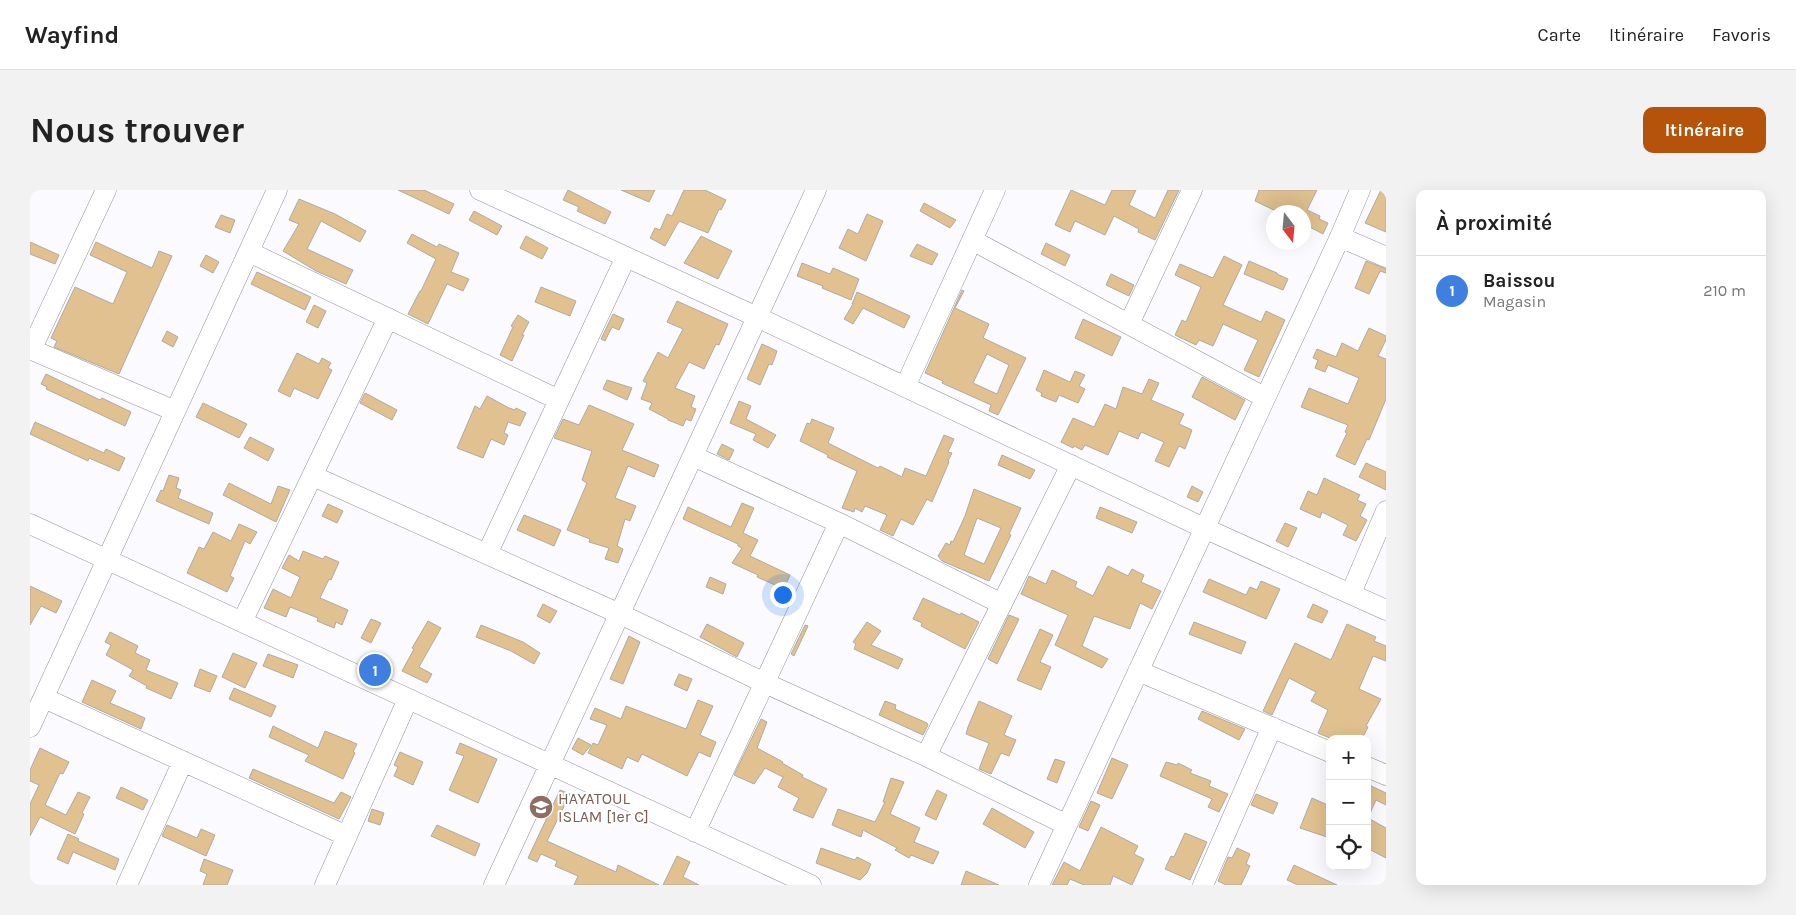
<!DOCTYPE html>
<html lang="fr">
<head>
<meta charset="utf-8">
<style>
	body { margin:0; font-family:Karla,sans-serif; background:#f2f2f2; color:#222 }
	.controls { position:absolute; right:15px; bottom:15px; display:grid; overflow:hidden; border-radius:10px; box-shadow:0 5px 20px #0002 }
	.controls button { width:45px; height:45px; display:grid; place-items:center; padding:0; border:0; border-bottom:1px solid #e0e0e0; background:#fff; color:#222; font:25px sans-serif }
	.compass { position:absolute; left:1236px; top:15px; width:45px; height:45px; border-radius:50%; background:#fff; box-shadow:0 5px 20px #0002; rotate:164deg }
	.you { position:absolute; left:752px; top:404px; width:18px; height:18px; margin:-12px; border:4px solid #fff; border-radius:50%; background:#1a73e8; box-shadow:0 0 0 8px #1a73e833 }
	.badge { display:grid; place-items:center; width:32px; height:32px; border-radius:50%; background:#b45309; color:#fff; font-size:16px; font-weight:700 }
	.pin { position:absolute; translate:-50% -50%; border:2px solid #fff; box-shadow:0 1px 5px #0006 }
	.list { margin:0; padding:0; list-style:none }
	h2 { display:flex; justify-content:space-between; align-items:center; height:65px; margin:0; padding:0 20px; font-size:21px }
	h2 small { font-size:16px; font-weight:400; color:#767676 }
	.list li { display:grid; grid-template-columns:32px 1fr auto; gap:15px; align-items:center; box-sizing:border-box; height:70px; padding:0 20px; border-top:1px solid #e0e0e0 }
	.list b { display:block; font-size:19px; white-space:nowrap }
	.list p { margin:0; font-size:16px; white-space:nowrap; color:#767676 }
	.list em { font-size:16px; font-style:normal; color:#767676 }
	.icon { flex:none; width:28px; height:28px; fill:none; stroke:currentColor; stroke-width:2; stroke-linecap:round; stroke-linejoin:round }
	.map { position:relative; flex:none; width:1356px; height:695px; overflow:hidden; border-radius:10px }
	header { display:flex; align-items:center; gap:30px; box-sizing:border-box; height:70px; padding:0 25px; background:#fff; border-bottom:1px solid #e0e0e0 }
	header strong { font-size:24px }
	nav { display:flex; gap:28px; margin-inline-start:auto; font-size:18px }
	.intro { display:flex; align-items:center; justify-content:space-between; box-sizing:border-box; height:120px; padding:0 30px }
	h1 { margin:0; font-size:35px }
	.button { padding:12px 22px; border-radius:10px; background:#b45309; color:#fff; font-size:18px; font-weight:700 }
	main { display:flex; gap:30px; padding:0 30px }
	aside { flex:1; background:#fff; border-radius:10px; box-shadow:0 5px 20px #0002 }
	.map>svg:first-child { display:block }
	.building { fill:#e0c18f; stroke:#afaaa2; fill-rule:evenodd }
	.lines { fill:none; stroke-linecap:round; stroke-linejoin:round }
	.minor-casing { stroke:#91939b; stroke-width:21 }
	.minor { stroke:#fff; stroke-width:20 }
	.labels { text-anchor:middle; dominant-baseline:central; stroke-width:4; stroke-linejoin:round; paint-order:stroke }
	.education-label { font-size:16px; fill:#785e54; stroke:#fff; text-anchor:start }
</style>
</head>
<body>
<header>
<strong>Wayfind</strong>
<nav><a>Carte</a><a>Itinéraire</a><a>Favoris</a></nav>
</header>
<div class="intro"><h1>Nous trouver</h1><a class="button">Itinéraire</a></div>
<main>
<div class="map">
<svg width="1356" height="695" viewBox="0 0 1356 695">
	<rect width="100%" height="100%" fill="#fbfbff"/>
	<path class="building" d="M368,0H394L424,14L419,24Z
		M538,0L581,22L575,34L547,21L549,17L533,10Z
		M591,0H625L619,12Z
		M654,0H675L696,10L691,20L689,19L678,43L649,31L635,56L620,48L625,38L630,40L637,24L642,26Z
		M1041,0L1075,15L1082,0H1106L1099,15L1125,28L1138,0H1149L1125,50L1108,42L1109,39L1084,26L1075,45L1045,31L1040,42L1025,35Z
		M1229,0H1287L1277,20L1290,26L1289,29L1298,33L1293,44L1274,34V22H1248L1225,11Z
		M1351,0H1356V42L1335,33Z
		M269,9L305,24L336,41L330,52L291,31L277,59L323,80L316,94L286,81L253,61L269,34L259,30Z
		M894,13L926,30L920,38L890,21Z
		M444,21L472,36L467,45L439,30Z
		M837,24L853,31L836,71L809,58L818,39L828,44Z
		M191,25L205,30L200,43L185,37Z
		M382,44L407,57L409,54L429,63L421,82L439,89L433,101L417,94L398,134L378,124L390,101H391L406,69L377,53Z
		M496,46L518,58L512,69L490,58Z
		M671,46L702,61L688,89L654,73Z
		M0,52L29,65L25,74L0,64Z
		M66,52L122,78L129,61L142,66L89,184L24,157L27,151L21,148L45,97L83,114L97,82L60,65Z
		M1016,53L1040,65L1035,76L1011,64Z
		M887,54L908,64L902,75L880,66Z
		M176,65L189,72L183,83L170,76Z
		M1194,66L1212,75L1193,115L1231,132L1236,121L1255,130L1229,187L1214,180L1228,150L1193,134L1183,156L1169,150L1166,155L1145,145L1152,130L1156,132L1171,97L1145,85L1150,74L1183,88Z
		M1219,71L1247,83V84L1258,89L1253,100L1214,84Z
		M1336,71L1356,79V83L1350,81L1339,104L1325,98Z
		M772,73L800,84L803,78L829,89L821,110L792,98L793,96L767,86Z
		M227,82L281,107L275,120L221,94Z
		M1081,84L1104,95L1099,106L1076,95Z
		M511,97L546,111L540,126L505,112Z
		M932,100L934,101L925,118L959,134L953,148L996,168L968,225L959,221L961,215L912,193L913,191L895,183ZM957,164L979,175L967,204L943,193Z
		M827,102L880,126L874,138L833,118L823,134L814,129L823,114H822Z
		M647,111L698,134L689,155L686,154L674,179L659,172L645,198L665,206L661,217L666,219L661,231L656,229L653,236L638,230V229L619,219L622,213L611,209L617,193L613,191L628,162L638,168L653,139L637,132Z
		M284,115L296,121L288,138L276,132Z
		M583,124L594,129L589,140L582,137L575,151L571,149Z
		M488,125L499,132L492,145H494L482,171L470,165L483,137L481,136Z
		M1053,129L1091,147L1082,166L1045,148Z
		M1339,138L1356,146V150L1348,166L1356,169V209L1339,250L1337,249L1325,275L1306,266L1317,243L1315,242L1318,235L1271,217L1279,198L1318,214L1329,188L1298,175L1295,182L1285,178L1288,170L1283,168L1287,159L1306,167L1312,153L1328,161Z
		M137,141L148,147L143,157L132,151Z
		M732,154L747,161L742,175L739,174L730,195L717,189Z
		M267,163L289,174L292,168L301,173L298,178L302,180L288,209L264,198L260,207L248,201Z
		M1014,180L1040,192L1045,181L1055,185L1049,196L1055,199L1048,213L1029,205L1026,212L1011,206L1012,203L1006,200Z
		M16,184L70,210L72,208L101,222L95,236L16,199L17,197L11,194Z
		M1172,187L1215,210L1205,230L1162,207Z
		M1119,189L1129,193L1121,210L1154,224L1149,234L1162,240L1155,259L1149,256L1139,277L1125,271L1134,252L1111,242L1108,249L1089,241L1078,265L1055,255L1052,260L1044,256L1043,258L1031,252L1043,228L1064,237L1075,214L1086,219L1093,197L1112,204Z
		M577,190L602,198L597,210L573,199Z
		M335,203L367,220L362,230L330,213Z
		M457,206L479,218L485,220L486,218L496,223L490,236L478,232L474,243L478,245L474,255L461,249L453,268L427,258L445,216L450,219Z
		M709,211L721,216L716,229L746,245L738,258L723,250L726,244L700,233Z
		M173,213L217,234L209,248L166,227Z
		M559,215L604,234L592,260L629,275L624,287L598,276L585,308L606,316L600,331L595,329L587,356L593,359L588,373L575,369L579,358L559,352L560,349L537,340L557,293L552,290L562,261L524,248L533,229L549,235Z
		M782,229L804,238L798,253L848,278L850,276L872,287L875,278L896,286L914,245L924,249L918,262L922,263L918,271L919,272L902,312L897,309L883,335L871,329L863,346L850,340L857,325L835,316L832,322L825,318L824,322L812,318L827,281L797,267L798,265L770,251L777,233L780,234Z
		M5,232L74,263L76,259L95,268L89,281L59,268L58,271L0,244Z
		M220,247L244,259L238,271L214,258Z
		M692,254L704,260L699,270L687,264Z
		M972,265L1005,280L1000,289L968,275Z
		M1336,273L1356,282V300L1329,287Z
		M139,285L149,288L146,298L151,300L148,308L183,323L179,334L126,311L131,300L133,301Z
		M1294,288L1330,305L1327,310L1336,314L1330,326L1337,330L1326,351L1313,345L1318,335L1292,322L1290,328L1270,319L1278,301L1287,305Z
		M199,293L241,314L248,296L260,300L246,332L193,305Z
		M1162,296L1173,302L1168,312L1157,307Z
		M944,299L991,318L979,344L981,345L959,391L912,371L908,366L916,353L920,355L921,351L923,352L935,326ZM947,328L971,338L954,374L934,365Z
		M712,313L724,318L713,343L728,350L720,366L760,385L754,399L727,387L728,385L702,373L712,358L708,356V354L653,329L658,317L701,337Z
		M298,314L313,321L307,333L292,326Z
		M1070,317L1107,332L1102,343L1066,328Z
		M494,325L531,340L524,356L487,340Z
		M1255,333L1267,338L1258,357L1246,351Z
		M209,334L227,342L220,354L215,351L200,386L204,388L197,402L157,383L169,357L174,359L183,342L201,351Z
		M273,361L293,369L295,366L309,372L301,390L299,389L290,408L318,420L312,435L306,432L304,438L287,431L288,428L260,417L256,427L234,418L243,399L261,408L270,387L252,378L259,365L269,371Z
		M1078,376L1098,386L1102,379L1114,385L1111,392L1131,401L1122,419L1110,413L1100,439L1064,426L1052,456L1078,469L1072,478L1025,455L1038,425L991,404L999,386L1016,394L1022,380L1047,392L1045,397L1063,406Z
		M680,387L696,394L693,404L676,397Z
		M1179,389L1216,405L1220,397L1227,400L1231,391L1250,399L1236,429L1173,402Z
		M0,396L32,411L26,423L11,416L0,435Z
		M893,408L930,425L931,423L949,432L935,459L891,436L892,433L883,429Z
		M513,414L527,421L520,433L507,426Z
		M1283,414L1298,421L1292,433L1277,427Z
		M979,425L989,429L967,474L958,469Z
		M341,429L351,433L341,453L331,448Z
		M398,431L411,438L389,477L402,484L397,493L372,481L384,459L382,458Z
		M837,432L851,441L841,455L873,469L868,479L824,459L826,454L823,452Z
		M1164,432L1216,452L1211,464L1159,444Z
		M677,434L714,453L707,467L670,447Z
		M1317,434L1346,447L1344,451L1356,456V471L1343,466L1329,499L1351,509L1336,536L1338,537L1332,549H1302L1288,543L1298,520L1281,511L1286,502L1259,488L1242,525L1233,521L1265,453L1301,470Z
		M451,435L493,452L510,463L504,474L481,461L446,447Z
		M775,435L778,436L764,466L761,464Z
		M1010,439L1023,445L1010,472L1021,477L1011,500L987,490Z
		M80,442L108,456L105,463L120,470L116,480L148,493L141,509L116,498L117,496L99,486L103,480L76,465L81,455L75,452Z
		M599,446L610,452L593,494L580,489Z
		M203,463L227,473L215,498L192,487Z
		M238,464L268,475L263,488L233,476Z
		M170,479L187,486L180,502L164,496Z
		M649,484L662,489L657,501L644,495Z
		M62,490L86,501L80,513L115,528L111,539L52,512Z
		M204,498L246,516L241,527L199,509Z
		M668,510L683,516L670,545L686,552L680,567L669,562L657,586L612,564L608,572L597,567L592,579L558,563L563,553L568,555L577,535L560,529L565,518L591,529L596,516L656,539Z
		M855,511L866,515L865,519L897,533L898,535L893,545L849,525Z
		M949,511L982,526L974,545L986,550L979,566L971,563L961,584L949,579L959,553L936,544L938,537Z
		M1172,521L1215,539L1209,550L1168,529Z
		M731,529L737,532L727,558L753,572L752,573L773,585L772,587L797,599L783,628L763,620L769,608L748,597L753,587L735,578L724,594L704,585Z
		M243,536L288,558L295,541L327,554L323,562L325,563L313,589L275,571L279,565L239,547Z
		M548,548L561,555L553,565L542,559Z
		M430,553L467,569L448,613L419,600L434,566L426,563Z
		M10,558L39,572L33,584L30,583L15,615L36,625L48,602L60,607L52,623L54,624L45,644L10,627L0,646V614L9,595L0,591V580Z
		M370,562L393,572L383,595L364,586L368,577L364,575Z
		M1082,568L1098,575L1082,609L1067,603Z
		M1025,569L1035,572L1027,593L1017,589Z
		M1136,572L1147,575L1148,573L1162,580L1160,583L1181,591L1179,596L1198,604L1189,622L1178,617L1182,609L1130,586Z
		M223,579L304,613L311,602L321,607L309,629L219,588Z
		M861,588L874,592L860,624L890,638L884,652L909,662L903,674L881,665L879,668L865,660L867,658L833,640L831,647L802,635L808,619L845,632L855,612H853Z
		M1337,594L1356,603V615L1346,610L1338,628L1356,638V668L1337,658Z
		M91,597L118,610L113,620L86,608Z
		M530,600L540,604L517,651L586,682L588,675L629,695H544L548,686L525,676L527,671L511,664L507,672L498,668Z
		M907,600L917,605L906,630L895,625Z
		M1226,604L1248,613L1243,624L1221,615Z
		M1282,608L1300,616V648L1270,638Z
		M1061,611L1070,615L1058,641L1049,637Z
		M962,618L1004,642L995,658L953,634Z
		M342,619L354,623L350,635L338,631Z
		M137,635L167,648L171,639L185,645L176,666L132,646Z
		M407,635L450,654L445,666L401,646Z
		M1071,637L1108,656L1104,664L1114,669L1102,695L1083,686L1080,695H1054L1040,689L1037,695H1022L1034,672L1050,681Z
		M1155,643L1177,652L1160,690L1135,679L1141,666L1144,667Z
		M38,644L49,649L48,651L89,669L85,680L43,662L38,674L27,669Z
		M791,658L825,670L827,667L841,674L837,683L830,690L786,673Z
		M1207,658L1220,664L1216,674L1220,676L1211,695H1196L1188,691L1198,667L1202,668Z
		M647,666L660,672L653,687L669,695H633Z
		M174,669L203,680L197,695H173L177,684L170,681Z
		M1264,675L1307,695H1268L1257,690Z
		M936,681L969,695H931Z"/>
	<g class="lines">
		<g class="minor-casing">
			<path id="minor" d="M450,0L727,127L1174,338L1356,420
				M1310,47L1356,67
				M942,50L1234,207
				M219,62L529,210
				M1099,134L1162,0
				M0,159L145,221
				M1,160L76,0
				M875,197L965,0
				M663,266L809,333L972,414
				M283,286L590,424L735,493L896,566L1037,635
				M0,334L781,695
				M457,364L596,67
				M1321,403L1356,321
				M212,432L358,128
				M1108,481L1300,562
				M14,508L317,646
				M0,537L247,0
				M896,566L1041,275
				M1337,577L1356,585
				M665,642L809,333
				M97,695L153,571
				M295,695L378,509
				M464,695L786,0
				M1009,695L1310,47L1330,0
				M1173,695L1242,537"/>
		</g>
		<use href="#minor" class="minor"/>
	</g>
	<defs>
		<g id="school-disc" transform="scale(1.25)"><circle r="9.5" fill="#8d6e63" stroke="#fff"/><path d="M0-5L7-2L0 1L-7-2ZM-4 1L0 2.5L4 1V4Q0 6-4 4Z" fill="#fff"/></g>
	</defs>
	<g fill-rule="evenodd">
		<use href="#school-disc" x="511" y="617"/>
	</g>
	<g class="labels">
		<g class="education-label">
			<text x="528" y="608">HAYATOUL<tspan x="528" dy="18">ISLAM [1er C]</tspan></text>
		</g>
	</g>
</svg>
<div class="controls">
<button>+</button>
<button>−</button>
<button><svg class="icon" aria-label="locate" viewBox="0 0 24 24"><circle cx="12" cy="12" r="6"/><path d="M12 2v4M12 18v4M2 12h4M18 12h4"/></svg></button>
</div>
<svg class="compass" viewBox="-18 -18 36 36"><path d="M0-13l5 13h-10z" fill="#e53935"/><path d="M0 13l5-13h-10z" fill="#767676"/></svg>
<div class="you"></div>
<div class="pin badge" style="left:345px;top:480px;background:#3f7fe0">1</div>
</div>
<aside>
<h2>À proximité<small></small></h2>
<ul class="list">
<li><span class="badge" style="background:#3f7fe0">1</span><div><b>Baissou</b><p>Magasin</p></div><em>210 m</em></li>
</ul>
</aside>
</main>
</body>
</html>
